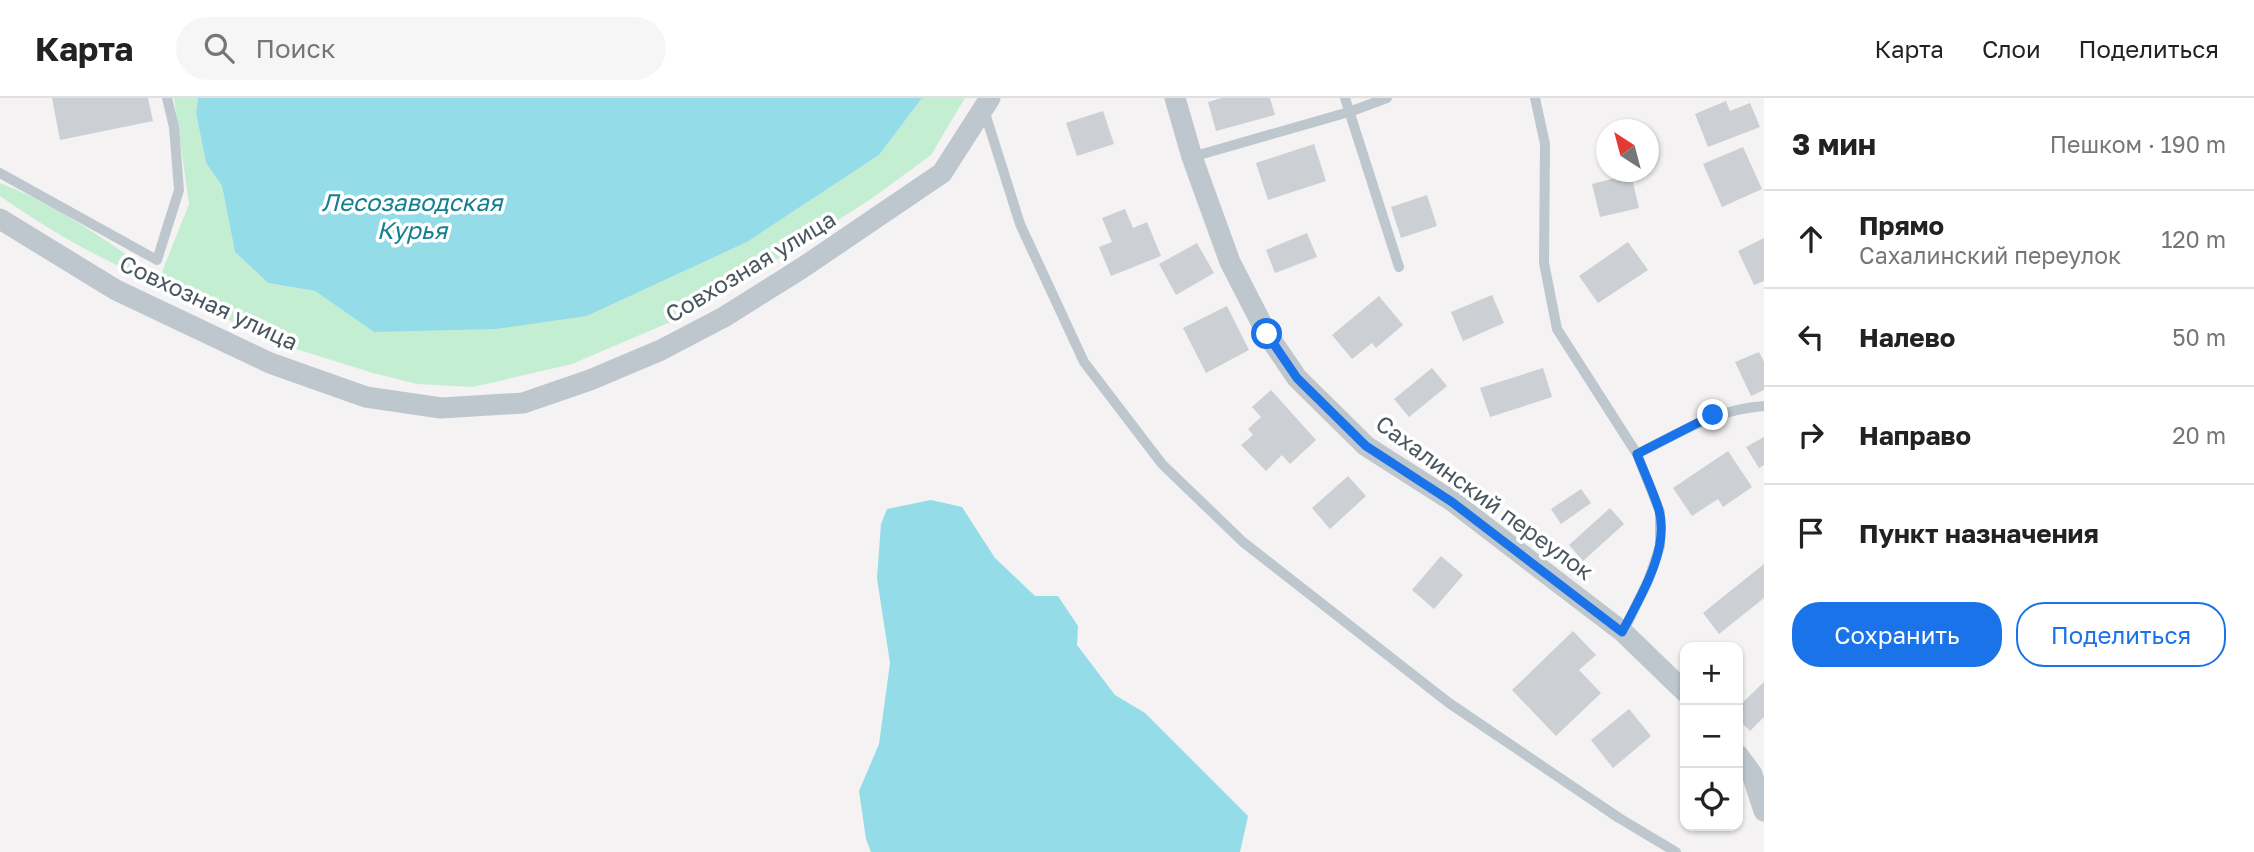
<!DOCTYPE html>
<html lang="ru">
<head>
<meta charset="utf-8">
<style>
	body { margin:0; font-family:"Golos Text",sans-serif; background:#f6f6f6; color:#222 }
	.controls { position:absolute; right:21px; bottom:21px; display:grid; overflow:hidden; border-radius:14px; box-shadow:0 2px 5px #0004 }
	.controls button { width:63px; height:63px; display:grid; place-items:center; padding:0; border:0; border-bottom:2px solid #e0e0e0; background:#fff; color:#222; font:35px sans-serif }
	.compass { position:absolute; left:1596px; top:21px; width:63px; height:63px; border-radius:50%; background:#fff; box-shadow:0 2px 5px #0004; rotate:324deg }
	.stop { position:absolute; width:21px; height:21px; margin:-16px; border:5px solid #1a73e8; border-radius:50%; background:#fff }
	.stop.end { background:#1a73e8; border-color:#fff; box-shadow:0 2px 7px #0008 }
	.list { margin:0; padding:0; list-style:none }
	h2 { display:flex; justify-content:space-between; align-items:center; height:91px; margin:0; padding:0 28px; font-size:30px }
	h2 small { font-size:23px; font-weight:400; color:#767676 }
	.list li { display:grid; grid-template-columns:46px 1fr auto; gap:21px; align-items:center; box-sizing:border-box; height:98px; padding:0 28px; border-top:2px solid #e0e0e0 }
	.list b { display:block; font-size:26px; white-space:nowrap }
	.list p { margin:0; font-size:23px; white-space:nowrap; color:#767676 }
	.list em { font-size:23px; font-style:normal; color:#767676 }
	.actions { display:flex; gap:14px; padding:21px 28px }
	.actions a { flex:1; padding:16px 0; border:2px solid #1a73e8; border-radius:28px; text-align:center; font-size:24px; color:#1a73e8 }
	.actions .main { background:#1a73e8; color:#fff }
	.icon { flex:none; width:38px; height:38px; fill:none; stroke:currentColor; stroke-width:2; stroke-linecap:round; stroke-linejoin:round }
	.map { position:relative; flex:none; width:1764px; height:754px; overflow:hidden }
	header { display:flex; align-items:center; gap:42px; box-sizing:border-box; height:98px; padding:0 35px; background:#fff; border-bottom:2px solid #e0e0e0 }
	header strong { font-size:33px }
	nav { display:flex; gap:38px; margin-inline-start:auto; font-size:24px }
	.search { width:490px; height:63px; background:#f6f6f6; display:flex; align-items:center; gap:18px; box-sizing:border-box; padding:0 24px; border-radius:38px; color:#767676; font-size:26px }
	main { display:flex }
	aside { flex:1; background:#fff }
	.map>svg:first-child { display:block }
	.green { fill:#c4eed2 }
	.water { fill:#94dce8 }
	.building { fill:#cccfd4 }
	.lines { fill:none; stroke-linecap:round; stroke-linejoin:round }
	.service { stroke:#bec7cd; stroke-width:10 }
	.minor { stroke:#bec7cd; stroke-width:21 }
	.route { stroke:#1a73e8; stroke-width:9 }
	.labels { text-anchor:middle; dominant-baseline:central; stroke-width:7; stroke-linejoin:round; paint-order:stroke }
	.street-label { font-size:23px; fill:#4a565e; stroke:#fff }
	.water-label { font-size:24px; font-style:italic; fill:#147f90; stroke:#fff }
</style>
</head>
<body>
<header>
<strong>Карта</strong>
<div class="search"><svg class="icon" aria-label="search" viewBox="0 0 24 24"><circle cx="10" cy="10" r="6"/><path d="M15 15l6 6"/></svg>Поиск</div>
<nav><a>Карта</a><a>Слои</a><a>Поделиться</a></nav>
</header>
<main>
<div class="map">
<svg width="1764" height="754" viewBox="0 0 1764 754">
	<rect width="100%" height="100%" fill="#f4f2f2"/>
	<path class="green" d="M174,0H198L196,15L206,65L222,88L235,154L268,185L315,193L374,234L587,218L747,144L879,57L922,0H965L931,57L871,101L696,213L572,266L473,289L417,286L373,275L296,251L192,206L163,186L162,174L189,106Z
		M0,85C52,105 100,138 146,170L139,177C90,156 44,129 0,98Z"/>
	<path class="water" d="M198,0H922L879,57L747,144L587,218L496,231L374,234L315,193L268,185L235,154L222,88L206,65L196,15Z
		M931,402L962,409L995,460L1035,498H1058L1078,528L1077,547L1115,597L1145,615L1248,718L1240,754H871L866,741L859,693L879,646L890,565L877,480L881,426L887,411Z"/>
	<path class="building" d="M52,0H148L153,23L60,42Z
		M1222,0H1270L1275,17L1216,33L1208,4Z
		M1726,3L1730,13L1750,5L1760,29L1708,49L1695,16Z
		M1103,13L1114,46L1077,58L1066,25Z
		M1314,46L1326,83L1268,102L1256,65Z
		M1743,49L1762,91L1722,109L1703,66Z
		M1631,76L1639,110L1600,119L1592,86Z
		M1427,97L1437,128L1401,140L1391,109Z
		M1125,111L1133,130L1147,124L1161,158L1111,178L1099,149L1112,144L1102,120Z
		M1307,135L1317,159L1275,175L1266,152Z
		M1764,140V183L1754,187L1738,153Z
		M1628,144L1648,172L1598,205L1579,178Z
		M1197,145L1214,175L1176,197L1159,166Z
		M1492,197L1504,225L1463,243L1451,214Z
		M1379,198L1403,227L1376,250L1372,245L1352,261L1332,237Z
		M1227,208L1249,252L1206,275L1183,230Z
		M1759,254L1764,264V292L1751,298L1735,264Z
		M1432,270L1447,288L1409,319L1394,301Z
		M1543,270L1552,299L1490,319L1480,290Z
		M1271,292L1316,342L1290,366L1282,357L1266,373L1241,347L1253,337L1248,331L1261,319L1252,309Z
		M1764,339V367L1759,370L1746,349Z
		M1728,353L1752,389L1723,409L1718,401L1692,418L1673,390Z
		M1348,378L1366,398L1330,431L1312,410Z
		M1581,391L1591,405L1561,426L1551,411Z
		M1610,410L1624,426L1583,463L1569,447Z
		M1441,458L1463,477L1434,511L1412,492Z
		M1764,466V500L1719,536L1703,515Z
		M1573,533L1596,557L1579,572L1601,595L1556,638L1512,592Z
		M1764,584V619L1750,633L1738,621V609Z
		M1629,611L1651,638L1613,670L1591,642Z"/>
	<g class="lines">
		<path class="service" d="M1345,0L1399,169
			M1535,0L1545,46L1544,165L1557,231L1637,356L1660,414V448L1648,483L1623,534
			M984,12L1020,126L1084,264L1162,366L1243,444L1449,605L1619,720L1676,754
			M1192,59L1349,14L1387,0
			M0,75L157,162L179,92L174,29L167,0
			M1637,356C1679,335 1716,311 1764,308"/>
		<path class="minor" d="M1175,0L1192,59L1230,164L1267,236L1297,280L1366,348L1452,403L1623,534L1685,594
			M0,121L116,192L270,265L366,299L441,310L523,305L590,282L661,252L724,219L802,170L942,75L990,0
			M1738,657L1752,676L1764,713"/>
	</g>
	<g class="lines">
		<path class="route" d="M1267,236L1297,280L1366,348L1452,404L1622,534C1640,499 1670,452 1659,412C1653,393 1644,374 1637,356L1713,317"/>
	</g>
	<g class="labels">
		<g class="street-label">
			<text transform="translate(750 168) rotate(-31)">Совхозная улица</text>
			<text transform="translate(209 204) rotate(25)">Совхозная улица</text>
			<text transform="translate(1485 399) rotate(36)">Сахалинский переулок</text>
		</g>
		<g class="water-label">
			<text x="412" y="103">Лесозаводская<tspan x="412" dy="28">Курья</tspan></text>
		</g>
	</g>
</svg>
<div class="controls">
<button>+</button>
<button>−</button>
<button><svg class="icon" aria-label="locate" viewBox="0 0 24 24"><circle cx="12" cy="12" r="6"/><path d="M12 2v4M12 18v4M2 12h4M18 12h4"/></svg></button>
</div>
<svg class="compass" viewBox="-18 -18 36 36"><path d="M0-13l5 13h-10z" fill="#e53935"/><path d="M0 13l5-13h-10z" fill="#767676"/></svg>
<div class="stop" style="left:1267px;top:236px"></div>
<div class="stop end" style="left:1713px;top:317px"></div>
</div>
<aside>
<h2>3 мин<small>Пешком · 190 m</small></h2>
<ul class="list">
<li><svg class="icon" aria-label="ahead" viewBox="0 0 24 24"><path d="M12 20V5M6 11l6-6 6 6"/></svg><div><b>Прямо</b><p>Сахалинский переулок</p></div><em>120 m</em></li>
<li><svg class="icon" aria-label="left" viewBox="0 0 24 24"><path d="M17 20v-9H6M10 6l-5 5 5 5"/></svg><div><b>Налево</b></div><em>50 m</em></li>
<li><svg class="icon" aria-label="right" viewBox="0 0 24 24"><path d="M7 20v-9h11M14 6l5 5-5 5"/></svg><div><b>Направо</b></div><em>20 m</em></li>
<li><svg class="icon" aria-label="arrive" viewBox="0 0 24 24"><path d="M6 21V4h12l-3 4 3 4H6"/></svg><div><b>Пункт назначения</b></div></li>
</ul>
<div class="actions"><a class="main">Сохранить</a><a>Поделиться</a></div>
</aside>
</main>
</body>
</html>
